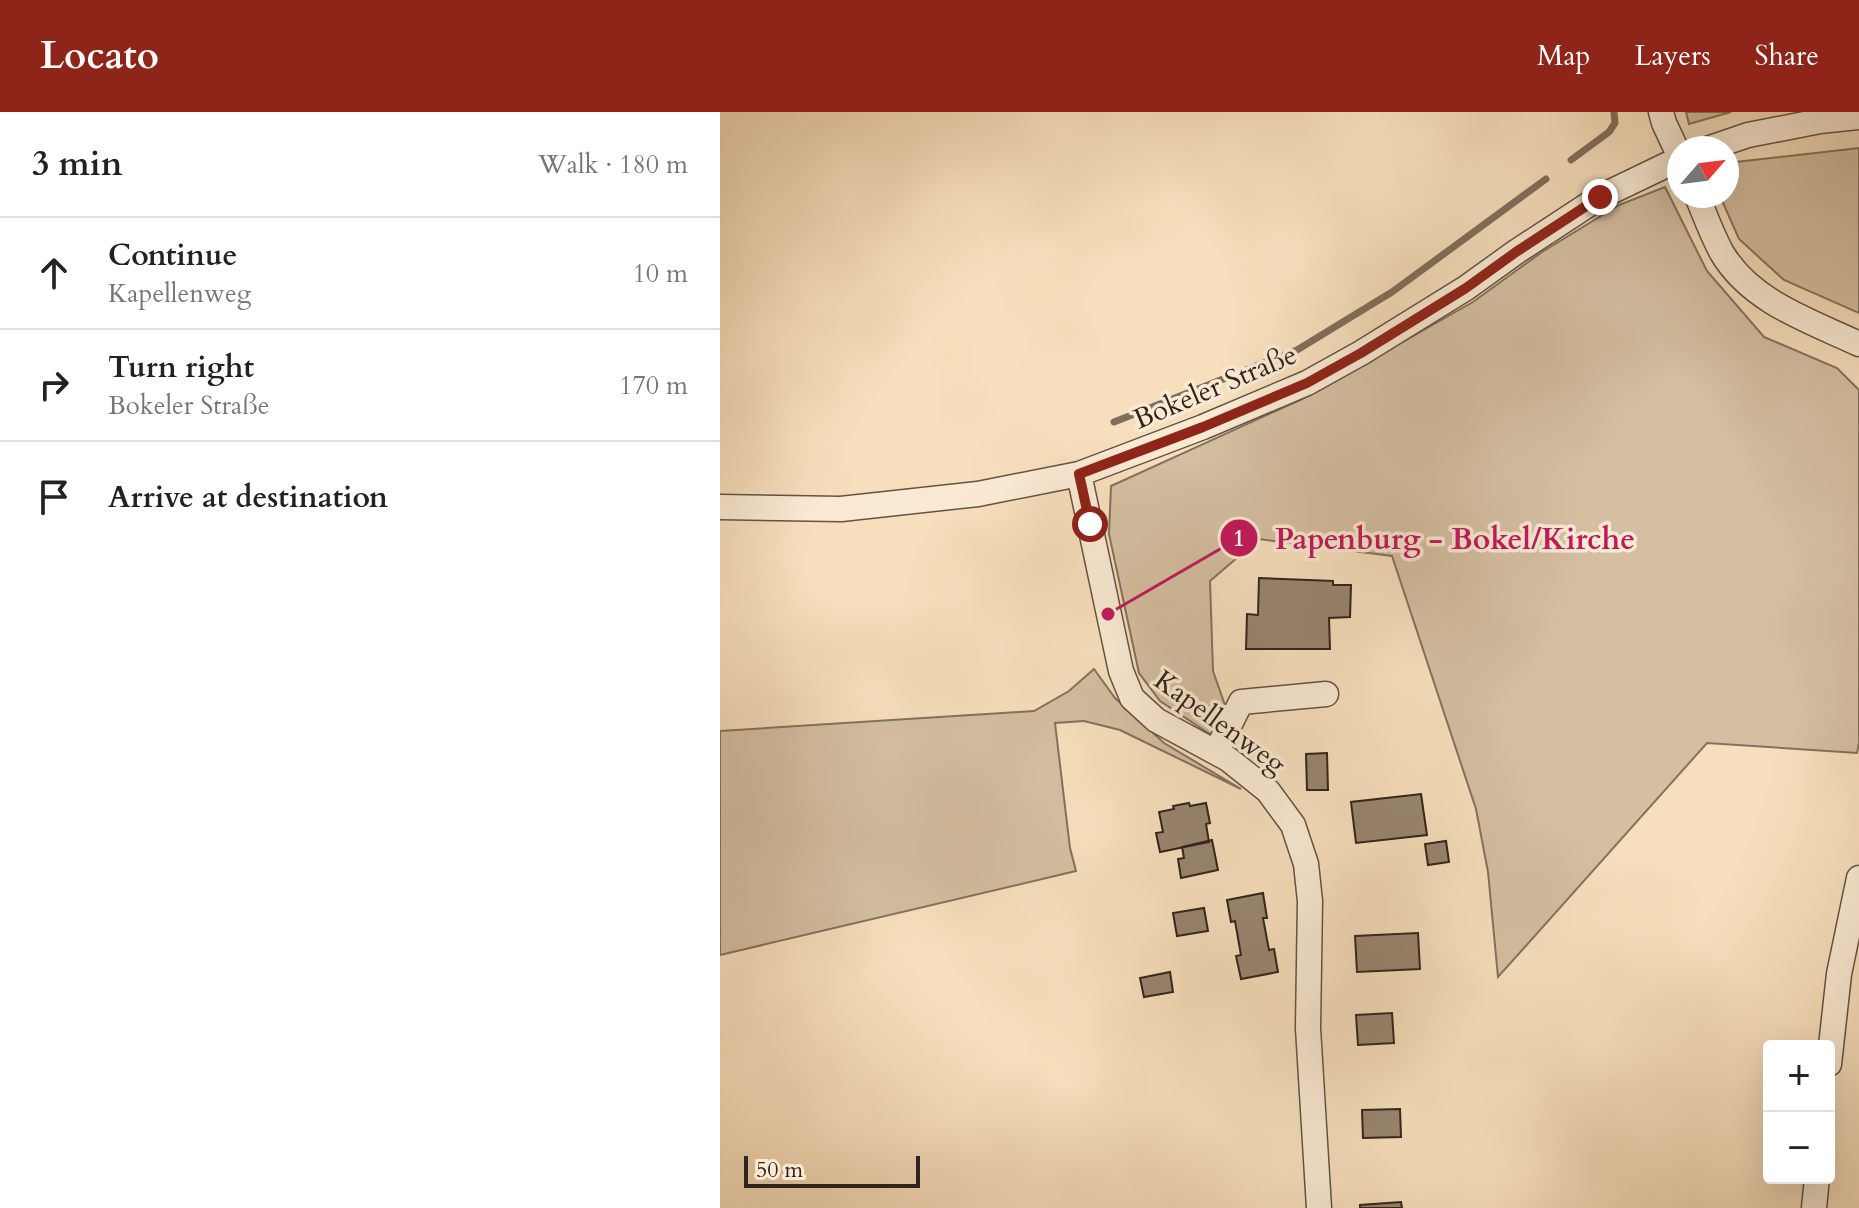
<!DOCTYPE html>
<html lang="en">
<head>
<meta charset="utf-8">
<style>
	body { margin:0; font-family:Cardo,serif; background:#f6f6f6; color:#222 }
	.controls { position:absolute; right:24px; bottom:24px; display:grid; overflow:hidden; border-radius:8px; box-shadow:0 8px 32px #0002 }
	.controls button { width:72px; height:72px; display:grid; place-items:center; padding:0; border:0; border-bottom:2px solid #e0e0e0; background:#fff; color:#222; font:40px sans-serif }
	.compass { position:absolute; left:947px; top:24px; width:72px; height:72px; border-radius:50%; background:#fff; box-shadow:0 8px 32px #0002; rotate:62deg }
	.scale { position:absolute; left:24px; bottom:20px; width:176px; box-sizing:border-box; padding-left:8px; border:4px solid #31241c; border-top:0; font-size:22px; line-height:28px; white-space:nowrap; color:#31241c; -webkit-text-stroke:6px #faead4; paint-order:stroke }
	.stop { position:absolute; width:24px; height:24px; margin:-18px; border:6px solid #8f2418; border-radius:50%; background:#fff }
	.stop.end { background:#8f2418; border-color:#fff; box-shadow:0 2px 8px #0008 }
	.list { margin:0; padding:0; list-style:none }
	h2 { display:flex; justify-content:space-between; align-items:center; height:104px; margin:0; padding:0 32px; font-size:34px }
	h2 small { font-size:26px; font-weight:400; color:#767676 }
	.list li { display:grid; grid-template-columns:52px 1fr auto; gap:24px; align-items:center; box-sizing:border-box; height:112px; padding:0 32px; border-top:2px solid #e0e0e0 }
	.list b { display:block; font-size:30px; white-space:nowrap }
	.list p { margin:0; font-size:26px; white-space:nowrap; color:#767676 }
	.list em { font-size:26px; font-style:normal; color:#767676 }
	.icon { flex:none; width:44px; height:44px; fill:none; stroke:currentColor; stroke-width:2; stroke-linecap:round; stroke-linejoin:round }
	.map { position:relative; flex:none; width:1139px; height:1096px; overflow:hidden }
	header { display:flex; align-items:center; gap:48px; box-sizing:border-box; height:112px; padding:0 40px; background:#8f2418; color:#fff }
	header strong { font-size:38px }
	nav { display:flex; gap:44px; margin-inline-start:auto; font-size:28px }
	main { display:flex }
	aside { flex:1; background:#fff }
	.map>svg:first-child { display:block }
	.green { fill:#d5bfa2; stroke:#83725f; stroke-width:2 }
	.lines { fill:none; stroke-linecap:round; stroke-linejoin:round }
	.stream { stroke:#806e5c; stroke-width:7 }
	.building { fill:#988570; stroke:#31241c; stroke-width:2 }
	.minor-casing { stroke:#625344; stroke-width:27 }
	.minor { stroke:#faead4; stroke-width:24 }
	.route { stroke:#8f2418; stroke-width:10 }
	.labels { text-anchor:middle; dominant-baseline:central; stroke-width:7; stroke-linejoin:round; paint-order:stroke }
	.street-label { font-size:28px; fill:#31241c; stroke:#faead4 }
	.leader { fill:none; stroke:#c2185b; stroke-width:3 }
	.callout-dot { fill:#c2185b; stroke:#faead4; stroke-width:3 }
	.mark-label { font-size:24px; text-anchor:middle; font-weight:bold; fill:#fff }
	.callout-label { font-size:30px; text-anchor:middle; font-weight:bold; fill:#c2185b; stroke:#faead4; stroke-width:7; stroke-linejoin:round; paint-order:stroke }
</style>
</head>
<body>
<header>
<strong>Locato</strong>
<nav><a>Map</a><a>Layers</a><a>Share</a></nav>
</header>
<main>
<aside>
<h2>3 min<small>Walk · 180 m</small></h2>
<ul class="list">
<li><svg class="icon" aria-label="ahead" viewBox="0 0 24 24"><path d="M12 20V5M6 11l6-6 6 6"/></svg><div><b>Continue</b><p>Kapellenweg</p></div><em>10 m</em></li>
<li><svg class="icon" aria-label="right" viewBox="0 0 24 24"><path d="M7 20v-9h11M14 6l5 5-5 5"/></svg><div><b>Turn right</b><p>Bokeler Straße</p></div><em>170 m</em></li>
<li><svg class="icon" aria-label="arrive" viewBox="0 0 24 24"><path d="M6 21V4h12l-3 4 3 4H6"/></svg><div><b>Arrive at destination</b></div></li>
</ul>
</aside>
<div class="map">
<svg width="1139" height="1096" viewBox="0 0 1139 1096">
	<rect width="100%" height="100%" fill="#f7dfbd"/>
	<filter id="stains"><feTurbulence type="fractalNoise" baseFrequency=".0025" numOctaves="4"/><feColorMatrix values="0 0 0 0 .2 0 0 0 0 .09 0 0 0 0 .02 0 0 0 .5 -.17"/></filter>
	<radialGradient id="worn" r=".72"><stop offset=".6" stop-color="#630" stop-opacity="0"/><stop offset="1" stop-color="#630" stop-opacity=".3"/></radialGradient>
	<path class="green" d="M966,0H1011L969,12Z
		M1139,36V201L1064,168L1019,127L1000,84H1007V51Z
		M945,75L987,159L1044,225L1117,256L1139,278V631L1137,641L987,631L778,865L768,760L756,697L672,444L539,427L490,469L493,559L523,644L440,589L419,561L389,422L391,374L580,288L753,190L822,140L899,93Z
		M374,557L395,586L444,631L521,677L400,618L364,609L335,611L350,736L356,759L0,843V619L314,599L349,579Z"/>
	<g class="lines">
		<path class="stream" d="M851,48L889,20L895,11L894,0
			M394,310L577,238L672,180L826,67"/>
	</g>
	<path class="building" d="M539,466L613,469V473H631L630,505L609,506L610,537H526L527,502L538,503Z
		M607,641L608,678H587L586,642Z
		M701,682L707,723L636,731L631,690Z
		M469,691L470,694L486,691L490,711L486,712L489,730L440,740L436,721L443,720L439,700L454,697L453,694Z
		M492,728L498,758L461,766L458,747L464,746L462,735Z
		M726,729L729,750L708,753L705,732Z
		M543,781L547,806H543L549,838L554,837L558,860L521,867L516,844L521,843L515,809L511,810L507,788Z
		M484,796L488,819L457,824L453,801Z
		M698,821L700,857L637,860L635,824Z
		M450,860L453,880L424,885L420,866Z
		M672,901L674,931L638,933L636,903Z
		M680,997L681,1025L643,1026L642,998Z
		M681,1090L682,1096H640V1093Z"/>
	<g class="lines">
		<g class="minor-casing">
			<path id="minor" d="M941,0L944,11L959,43
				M990,36L1028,23L1100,9L1139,5
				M977,84C985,103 992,123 1002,141C1031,190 1090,209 1139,232
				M359,362L401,559L412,586L436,608L508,647L548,679L573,713L586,752L590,789L588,916L599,1096
				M0,395L121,397L258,382L359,362L483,315L587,271L641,241L746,176L796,140L880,85L959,47
				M496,640L521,590L606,582
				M1109,952L1119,862L1139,766
				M1094,1096L1097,1066"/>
		</g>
		<use href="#minor" class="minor"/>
	</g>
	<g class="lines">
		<path class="route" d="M370,412L359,362L483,315L587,271L641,241L746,176L796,140L880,85"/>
	</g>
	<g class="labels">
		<g class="street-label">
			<text transform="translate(495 275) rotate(-23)">Bokeler Straße</text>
			<text transform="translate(500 610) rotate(36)">Kapellenweg</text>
		</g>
	</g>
	<path class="leader" d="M388 502L519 426"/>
	<g class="callout-dot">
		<circle cx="388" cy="502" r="8"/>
		<circle cx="519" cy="426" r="20"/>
	</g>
	<g class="mark-label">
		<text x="519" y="434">1</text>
	</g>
	<g class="callout-label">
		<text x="735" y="437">Papenburg - Bokel/Kirche</text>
	</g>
	<rect width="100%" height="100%" filter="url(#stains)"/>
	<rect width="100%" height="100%" fill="url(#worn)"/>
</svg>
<div class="controls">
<button>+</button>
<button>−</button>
</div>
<svg class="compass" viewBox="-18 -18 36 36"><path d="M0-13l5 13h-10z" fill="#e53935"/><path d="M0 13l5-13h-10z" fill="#767676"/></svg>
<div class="scale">50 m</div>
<div class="stop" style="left:370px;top:412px"></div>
<div class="stop end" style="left:880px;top:85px"></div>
</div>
</main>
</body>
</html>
